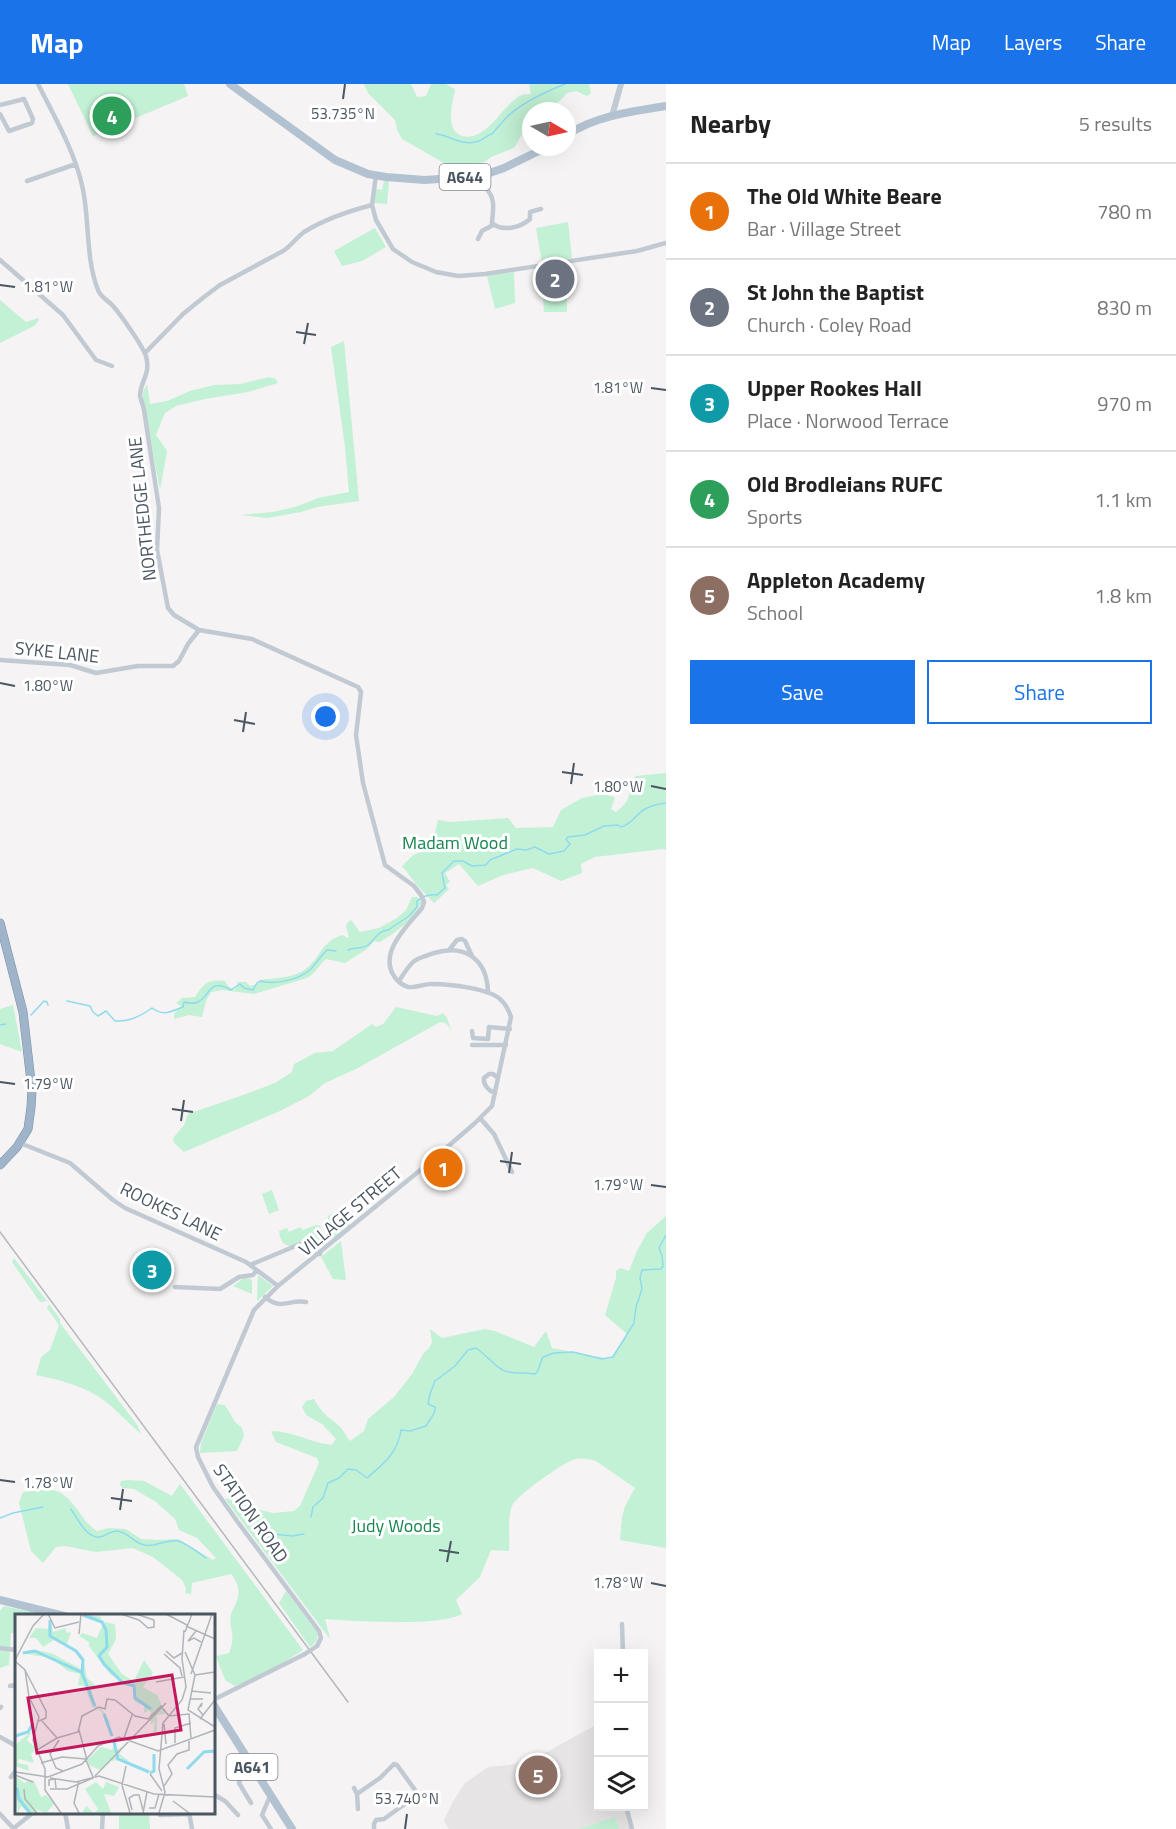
<!DOCTYPE html>
<html lang="en">
<head>
<meta charset="utf-8">
<style>
	body { margin:0; font-family:"Titillium Web",sans-serif; background:#f2f2f2; color:#222 }
	.controls { position:absolute; right:18px; bottom:18px; display:grid; overflow:hidden; border-radius:0px; box-shadow:0 6px 24px #0002 }
	.controls button { width:54px; height:54px; display:grid; place-items:center; padding:0; border:0; border-bottom:2px solid #e0e0e0; background:#fff; color:#222; font:30px sans-serif }
	.compass { position:absolute; left:522px; top:18px; width:54px; height:54px; border-radius:50%; background:#fff; box-shadow:0 6px 24px #0002; rotate:99deg }
	.you { position:absolute; left:326px; top:633px; width:21px; height:21px; margin:-15px; border:4px solid #fff; border-radius:50%; background:#1a73e8; box-shadow:0 0 0 9px #1a73e833 }
	.badge { display:grid; place-items:center; width:39px; height:39px; border-radius:50%; background:#1a73e8; color:#fff; font-size:20px; font-weight:700 }
	.pin { position:absolute; translate:-50% -50%; border:3px solid #fff; box-shadow:0 2px 6px #0006 }
	.list { margin:0; padding:0; list-style:none }
	h2 { display:flex; justify-content:space-between; align-items:center; height:78px; margin:0; padding:0 24px; font-size:26px }
	h2 small { font-size:20px; font-weight:400; color:#767676 }
	.list li { display:grid; grid-template-columns:39px 1fr auto; gap:18px; align-items:center; box-sizing:border-box; height:96px; padding:0 24px; border-top:2px solid #e0e0e0 }
	.list b { display:block; font-size:22px; white-space:nowrap }
	.list p { margin:0; font-size:20px; white-space:nowrap; color:#767676 }
	.list em { font-size:20px; font-style:normal; color:#767676 }
	.actions { display:flex; gap:12px; padding:18px 24px }
	.actions a { flex:1; padding:14px 0; border:2px solid #1a73e8; border-radius:0px; text-align:center; font-size:21px; color:#1a73e8 }
	.actions .main { background:#1a73e8; color:#fff }
	.icon { flex:none; width:33px; height:33px; fill:none; stroke:currentColor; stroke-width:2; stroke-linecap:round; stroke-linejoin:round }
	.map { position:relative; flex:none; width:666px; height:1745px; overflow:hidden }
	header { display:flex; align-items:center; gap:36px; box-sizing:border-box; height:84px; padding:0 30px; background:#1a73e8; color:#fff }
	header strong { font-size:28px }
	nav { display:flex; gap:33px; margin-inline-start:auto; font-size:21px }
	main { display:flex }
	aside { flex:1; background:#fff }
	.map>svg:first-child { display:block }
	.education { fill:#e6e4e5 }
	.green { fill:#c3f1d5 }
	.lines { fill:none; stroke-linecap:round; stroke-linejoin:round }
	.stream { stroke:#90daee; stroke-width:1.5 }
	.trunk-casing { stroke:#7690ad; stroke-width:9 }
	.minor { stroke:#c1cad2; stroke-width:4.5 }
	.tertiary { stroke:#c1cad2; stroke-width:6 }
	.primary { stroke:#b3c2d1; stroke-width:8 }
	.trunk { stroke:#9fb4c9; stroke-width:8 }
	.rail { stroke:#b5b8bd; stroke-width:1.5 }
	.minor-bridge { stroke:#c1cad2; stroke-width:4.5 }
	.ticks { fill:none; stroke:#4a5661; stroke-width:2 }
	.labels { text-anchor:middle; dominant-baseline:central; stroke-width:6; stroke-linejoin:round; paint-order:stroke }
	.shield { fill:#fff; stroke:#808990; stroke-width:1.5 }
	.shield-label { font-size:16px; font-weight:bold; fill:#4a5661 }
	.street-label { font-size:18px; fill:#4a5661; stroke:#fff }
	.park-label { font-size:18px; fill:#17864f; stroke:#fff }
	.inset-river { fill:none; stroke:#90daee; stroke-width:3 }
	.inset-road { fill:none; stroke:#b1b4b9; stroke-width:1.5 }
	.view { fill:#c2185b; fill-opacity:0.15; stroke:#c2185b; stroke-width:3 }
	.inset-edge { fill:none; stroke:#4a5661; stroke-width:3 }
	.ticks-label { font-size:15px; text-anchor:middle; fill:#4a5661; stroke:#fff; stroke-width:6; stroke-linejoin:round; paint-order:stroke }
</style>
</head>
<body>
<header>
<strong>Map</strong>
<nav><a>Map</a><a>Layers</a><a>Share</a></nav>
</header>
<main>
<div class="map">
<svg width="666" height="1745" viewBox="0 0 666 1745">
	<rect width="100%" height="100%" fill="#f5f3f3"/>
	<path class="education" d="M594,1642H598V1722L624,1723L631,1745H449L444,1737L452,1719L465,1699L488,1683L510,1681L543,1670Z"/>
	<path class="green" d="M68,0H184L188,12L93,52Z
		M364,0H411L417,13L426,12L431,0H446L455,5C453,18 444,46 462,52C487,59 503,19 522,11C525,10 528,10 531,10L529,0H589L591,9L587,12L576,7L567,9C556,22 547,27 531,27V39L525,45L514,64L491,73L484,78L460,84L444,79L402,55L397,46L395,36L368,9Z
		M384,97H389L387,120L374,119L376,105L382,106Z
		M568,138L572,174L542,179L536,144Z
		M375,144L386,163L362,177L342,182L334,167Z
		M567,181V228H544L541,184Z
		M514,188L515,219L495,225L487,192Z
		M0,216L26,238L38,234L39,236L34,242L0,259Z
		M344,257L359,417L317,423L301,428L267,434L241,431L273,428L295,423L318,414L349,408L345,363L331,263Z
		M269,293L276,295L278,299L248,308L205,315L176,322L165,329L156,351L167,367L160,406L143,316V308L147,300L150,320L167,317L190,307L214,301L240,300Z
		M666,689V766L663,765L595,773L581,780L582,789L561,797L533,784L503,791L478,802L459,780L445,789L450,798L446,801L449,805L434,819L416,800L402,782L413,771L427,766L434,753L438,736L450,738L508,734L516,744L553,743L561,726L582,714L602,710L615,713L611,725L616,728C629,718 630,714 629,698L636,692Z
		M412,813H417L422,818C412,836 398,847 380,858L374,857L367,865L345,879L326,875C318,882 316,889 307,894L254,910L222,906L211,908L206,917L202,933L189,931L174,935V930L181,922L176,919L182,914L195,913C204,899 208,895 225,897L228,902L235,906L238,898H246L250,902L257,900L260,896C274,894 294,894 306,885C321,873 322,856 343,851L347,854L349,853L346,843L347,839L351,836L360,848L379,844L397,834L406,826Z
		M13,921L22,968L0,960V925Z
		M396,923L437,932L443,929L447,934L451,946L446,939L440,938L358,984L325,999L309,1012L280,1027L184,1068L174,1059L173,1054L184,1041L188,1030L246,1010L275,999L292,988L294,980L315,969L333,967L372,940L376,943L383,940Z
		M272,1106L279,1126L269,1130L262,1110Z
		M340,1125H346L348,1127L350,1141L324,1163L328,1132Z
		M666,1132V1464L620,1456L622,1433L625,1422L635,1404L596,1377C589,1375 579,1373 573,1376C562,1379 517,1412 513,1420C507,1430 510,1455 509,1467L491,1466L480,1493L456,1516L462,1530C438,1543 355,1537 325,1535L330,1555L225,1415L231,1414L252,1424L273,1429L294,1427L300,1422L319,1379L317,1374L276,1358L271,1347C293,1347 311,1359 332,1361L336,1355L322,1340L306,1331L302,1323L306,1317L314,1315C321,1328 327,1332 338,1341C343,1345 346,1352 350,1357L364,1347L368,1335L394,1313L412,1290L423,1270L429,1264L432,1258L430,1245L442,1254L485,1245L495,1247L534,1263L546,1247L552,1264L610,1275L627,1250L605,1231L616,1194V1187L620,1184L629,1187L637,1167L647,1149Z
		M316,1141L320,1142C323,1149 323,1159 317,1165L308,1157L290,1162C282,1161 280,1154 279,1147L287,1144L289,1148L300,1143L303,1146Z
		M341,1157L346,1196L333,1195L321,1173Z
		M14,1174L47,1217L40,1218L12,1178Z
		M258,1191L273,1202L257,1217Z
		M245,1193L252,1196V1210L233,1202Z
		M49,1220L60,1235V1239L138,1342L141,1350C129,1340 118,1327 106,1318C86,1302 60,1296 36,1291L41,1273L50,1266L59,1241L47,1224Z
		M217,1320L225,1321L235,1338L242,1344L244,1352L237,1367L200,1369L201,1359Z
		M128,1396L144,1397L172,1412L180,1400L303,1566C282,1581 259,1592 235,1602L225,1596L216,1572L229,1569C237,1551 228,1544 231,1530C232,1527 234,1524 235,1521C241,1509 239,1500 231,1490L192,1499L191,1510L185,1509L186,1504L182,1496L153,1473L133,1464L96,1468L65,1462L56,1463L43,1479L31,1467L19,1419L23,1408C32,1408 43,1405 52,1406C74,1410 80,1437 97,1447L109,1444L126,1445L141,1455L159,1456L178,1455L213,1476L216,1474L197,1454L179,1446L175,1435L156,1418L134,1405L123,1404L120,1401L121,1397Z
		M286,1507L317,1548C319,1555 316,1558 310,1563L279,1519Z
		M4,1522L49,1532H16V1549H11L9,1581L0,1584V1527Z
		M119,1729H149L150,1745H119Z
		M615,1733L619,1745H579Z"/>
	<g class="lines">
		<path class="stream" d="M436,50C450,51 462,63 479,57C484,55 487,51 492,50C497,44 502,38 508,32C523,18 545,8 565,0
			M348,866C355,863 363,865 368,861C376,855 377,847 388,846L409,832L417,823V817C423,812 429,810 437,811L445,804L442,789L454,777H463L472,782L486,781L490,776L517,765L526,766L535,763L549,770L564,767L570,760L566,755L568,753L585,751L604,742L618,741L621,743C632,740 635,731 645,725C652,721 659,720 666,719
			M67,917L90,922L93,928L98,932L106,927L115,937C129,938 141,932 152,924C165,933 171,927 183,923L184,918C188,919 194,920 198,918C211,912 208,893 231,906L240,900L244,904L253,906L257,899L260,897C275,901 299,896 311,885C316,879 321,872 327,866L336,867
			M31,931L44,917L47,918L48,921
			M0,941L6,940
			M71,1425C77,1434 87,1455 100,1453C106,1452 110,1447 117,1447C127,1448 133,1457 141,1460C153,1465 166,1455 178,1457C186,1459 199,1469 206,1474
			M311,1433L313,1423L323,1414L328,1399L339,1394L348,1385L356,1386L367,1394C383,1380 398,1369 401,1346L410,1347L426,1342C429,1335 436,1331 435,1323L428,1320L430,1310L435,1297L455,1282L468,1266L476,1264C499,1280 494,1290 525,1289C527,1289 533,1290 535,1290C540,1287 540,1277 543,1273L554,1269L573,1268L602,1275L613,1273L634,1239L636,1223L642,1205L640,1194L642,1186L661,1185L663,1182L662,1172L659,1164L666,1151
			M0,1434L13,1429L43,1423
			M266,1456L272,1450L292,1452L304,1450"/>
		<g class="trunk-casing">
			<path id="trunk" d="M0,839L23,928L32,1006L31,1023L28,1045L17,1063L0,1081"/>
		</g>
		<path class="minor" d="M38,0C54,32 74,66 82,101C90,135 85,173 98,206C101,214 108,216 113,222C121,231 142,261 146,272C151,291 140,297 140,312C141,316 143,321 144,326L159,424L157,466L168,524L174,531L199,546L252,555L358,603L361,608L356,651L363,699L385,781L414,802L421,811L424,818L422,824C409,840 378,868 394,892C397,897 402,901 408,903C416,904 424,900 431,900C448,900 491,904 502,917C506,921 509,927 511,933L492,1022L474,1040L418,1088L278,1202L254,1226L196,1363L198,1373L213,1403L237,1437L319,1547L321,1554L317,1562
			M0,21L24,15L33,35L32,39L9,47L0,30
			M376,91L372,121L376,136L393,165L412,178L436,188L458,192L485,190L637,167L666,159
			M27,97L76,80
			M486,104C496,115 493,125 492,139C502,148 520,144 530,135V128L541,125
			M478,155L482,147L493,141
			M0,176L63,231L96,276L112,282
			M145,269L183,230L204,213L220,201L283,167C291,162 296,154 304,148C325,135 349,127 372,121
			M0,576L70,581L96,589L138,582H173L179,577L188,560L199,546
			M449,866L457,856L462,855L465,857L472,872
			M399,897C403,891 407,884 413,878C418,873 427,872 434,869C465,860 487,875 488,908
			M472,947L473,954L488,955L489,943L510,945
			M472,961H506
			M495,1009C489,1007 483,1001 484,994L489,990H493L498,994
			M480,1034L494,1050L512,1088
			M20,1059L70,1079L113,1116L125,1124L246,1178L278,1202
			M250,1181L305,1158L308,1159L320,1170
			M175,1203L220,1205L239,1193L253,1191L256,1187
			M265,1213C282,1227 288,1215 306,1218
			M622,1540L623,1570
			M0,1564L16,1566
			M10,1602L16,1601
			M213,1616L305,1570
			M0,1624L1,1623
			M0,1653L16,1662
			M11,1693L16,1686
			M354,1704L357,1710L358,1725
			M213,1710L225,1717L238,1731
			M357,1710L380,1694L394,1680L397,1681L415,1706L416,1712L384,1735L376,1736L374,1740V1745
			M270,1712L262,1731L271,1745
			M251,1719L239,1699L241,1691L254,1686
			M626,1722L632,1745
			M65,1728L68,1745
			M189,1728L192,1745
			M0,1730L14,1745
			M160,1731L190,1730
			M14,1744L34,1728
			M102,1745L103,1728"/>
		<path class="tertiary" d="M612,32L621,0"/>
		<path class="primary" d="M230,0L335,76L368,90L386,93L425,96L481,92L504,84L547,63
			M567,51C595,32 633,27 666,22
			M0,1516L64,1532
			M213,1620L292,1745"/>
		<use href="#trunk" class="trunk"/>
		<path class="rail" d="M0,1148L348,1618"/>
		<path class="minor-bridge" d="M305,1570L317,1562"/>
	</g>
	<path class="ticks" d="M343,15L345,0M0,201L15,203M296,248L316,251M304,260L308,239M651,304L666,306M0,599L15,602M234,636L255,640M243,648L246,628M562,688L583,691M571,700L574,679M651,702L666,705M0,998L15,1000M172,1025L193,1028M181,1037L184,1016M500,1077L521,1080M509,1089L512,1068M651,1101L666,1103M0,1396L15,1398M111,1414L132,1417M120,1426L123,1405M439,1466L459,1469M447,1478L451,1457M651,1499L666,1502M405,1745L407,1730"/>
	<g class="labels">
		<g class="shield">
			<rect x="439.5" y="80" width="51" height="26" rx="4.5"/>
			<rect x="226.5" y="1670" width="51" height="26" rx="4.5"/>
		</g>
		<g class="shield-label">
			<text x="465" y="93">A644</text>
			<text x="252" y="1683">A641</text>
		</g>
		<g class="street-label">
			<text transform="translate(142 425) rotate(-96)">NORTHEDGE LANE</text>
			<text transform="translate(57 568) rotate(6)">SYKE LANE</text>
			<text transform="translate(171 1127) rotate(26)">ROOKES LANE</text>
			<text transform="translate(350 1127) rotate(-40)">VILLAGE STREET</text>
			<text transform="translate(251 1429) rotate(55)">STATION ROAD</text>
		</g>
		<g class="park-label">
			<text x="455" y="758">Madam Wood</text>
			<text x="396" y="1441">Judy Woods</text>
		</g>
	</g>
	<g transform="translate(15 1530)">
		<rect width="200" height="200" fill="#f5f3f3"/>
		<path d="M66,0L87,3L85,5L89,8L100,10L101,25L93,40L107,60L119,67L129,46L138,59L128,73L142,81L151,100L142,101V117L138,119L140,107L136,111L135,96L129,99V92L119,87V72L101,69L105,65L96,61L74,32V28L64,22L67,19L82,24L88,10ZM35,5L38,18L50,14L52,19L56,18L52,30L68,43L72,64L80,71L76,74L80,91L86,95L90,99L97,113L85,96L77,93L70,72L63,71L65,60L53,57L36,44L6,39L20,36L36,39L66,55L67,46L58,36L39,26L28,33L21,24H14L21,14L33,15ZM17,117L12,126L18,132L20,124L25,131L16,140L19,149L4,145L2,149L13,151L14,157L0,152V131ZM101,125L102,136L110,131L104,140L113,146L112,148L102,141L106,146L95,147L100,141L85,156L74,151L72,146L86,133L97,136ZM0,162L9,169L13,167L10,166L19,167L26,183L31,181L39,190L31,199L20,195L21,199H14L6,192L3,199ZM81,168L88,175L91,168L104,173L99,182L89,180L96,199H67L71,192L79,199L83,195L70,175Z" fill="#c3f1d5"/>
		<path class="inset-river" d="M68,1L87,8L91,16L92,33L84,42L89,50L108,69L119,72L120,84L136,95M35,6V22L61,37L68,46L67,59L80,92M8,39L20,37L66,58M89,100L97,122M0,122L13,118L17,111M99,128L103,145L134,158M172,155L189,138L200,137M135,159L139,157V140M2,174L4,185L15,199"/>
		<path class="inset-road" d="M33,0L40,14L64,8M106,0L124,6M121,0L139,6V13L133,14L124,6M151,0L172,11M157,0H184M171,12L200,25M181,17L173,27L179,24L186,28M170,18L177,0M64,20L66,0M151,37L159,44L167,39M170,38L180,61L173,96L200,113M149,40L165,54L167,62M0,46L18,12L29,0M1,48L10,56L14,83L24,103L18,126L30,155V176L46,199M10,56L31,97V104L24,107M176,60L197,0M180,61L200,58M141,68L169,63M176,77L196,79M185,85H176H188M186,93L187,89L183,95L188,101M153,102L174,100L176,124M185,105L200,86M27,107L42,124M149,110L151,130M64,116L72,146M109,124L117,101M44,126L35,140L41,154L48,157M160,129V114L176,109M22,136L42,124L63,118L67,102L84,93L90,95L92,85L100,86L120,102L133,105L146,92L154,102M71,146L78,163M26,149L47,143L71,145M0,158L33,163L67,150L83,132L104,123L143,137L200,116M135,160L147,177M0,161L18,168M80,162L151,89M35,164L61,168L84,162L139,180L200,183M107,171L115,199M107,171L111,152M34,172V166L40,165L41,174M149,172L157,160L153,151L162,140L174,136V127M9,175L10,185L22,199M35,175H52L78,164M119,181H124L128,196M158,187L174,199M134,194H140L144,180M117,196L114,184L119,181M64,199L59,189L64,167M128,199L132,178M144,199L150,178L144,155L148,109L167,86L171,73L167,45L169,16"/>
		<path class="view" d="M157,61L166,116L22,139L13,84Z"/>
		<rect width="200" height="200" class="inset-edge"/>
	</g>
	<g class="ticks-label">
		<text x="343" y="35">53.735°N</text>
		<text x="48" y="208">1.81°W</text>
		<text x="618" y="309">1.81°W</text>
		<text x="48" y="607">1.80°W</text>
		<text x="618" y="708">1.80°W</text>
		<text x="48" y="1005">1.79°W</text>
		<text x="618" y="1106">1.79°W</text>
		<text x="48" y="1404">1.78°W</text>
		<text x="618" y="1504">1.78°W</text>
		<text x="407" y="1720">53.740°N</text>
	</g>
</svg>
<div class="controls">
<button>+</button>
<button>−</button>
<button><svg class="icon" aria-label="layers" viewBox="0 0 24 24"><path d="M12 4l9 5-9 5-9-5zM3 14l9 5 9-5"/></svg></button>
</div>
<svg class="compass" viewBox="-18 -18 36 36"><path d="M0-13l5 13h-10z" fill="#e53935"/><path d="M0 13l5-13h-10z" fill="#767676"/></svg>
<div class="you"></div>
<div class="pin badge" style="left:443px;top:1084px;background:#e8710a">1</div>
<div class="pin badge" style="left:555px;top:195px;background:#6b7280">2</div>
<div class="pin badge" style="left:152px;top:1186px;background:#0f9aa8">3</div>
<div class="pin badge" style="left:112px;top:32px;background:#2e9e5b">4</div>
<div class="pin badge" style="left:538px;top:1691px;background:#8d6e63">5</div>
</div>
<aside>
<h2>Nearby<small>5 results</small></h2>
<ul class="list">
<li><span class="badge" style="background:#e8710a">1</span><div><b>The Old White Beare</b><p>Bar · Village Street</p></div><em>780 m</em></li>
<li><span class="badge" style="background:#6b7280">2</span><div><b>St John the Baptist</b><p>Church · Coley Road</p></div><em>830 m</em></li>
<li><span class="badge" style="background:#0f9aa8">3</span><div><b>Upper Rookes Hall</b><p>Place · Norwood Terrace</p></div><em>970 m</em></li>
<li><span class="badge" style="background:#2e9e5b">4</span><div><b>Old Brodleians RUFC</b><p>Sports</p></div><em>1.1 km</em></li>
<li><span class="badge" style="background:#8d6e63">5</span><div><b>Appleton Academy</b><p>School</p></div><em>1.8 km</em></li>
</ul>
<div class="actions"><a class="main">Save</a><a>Share</a></div>
</aside>
</main>
</body>
</html>
